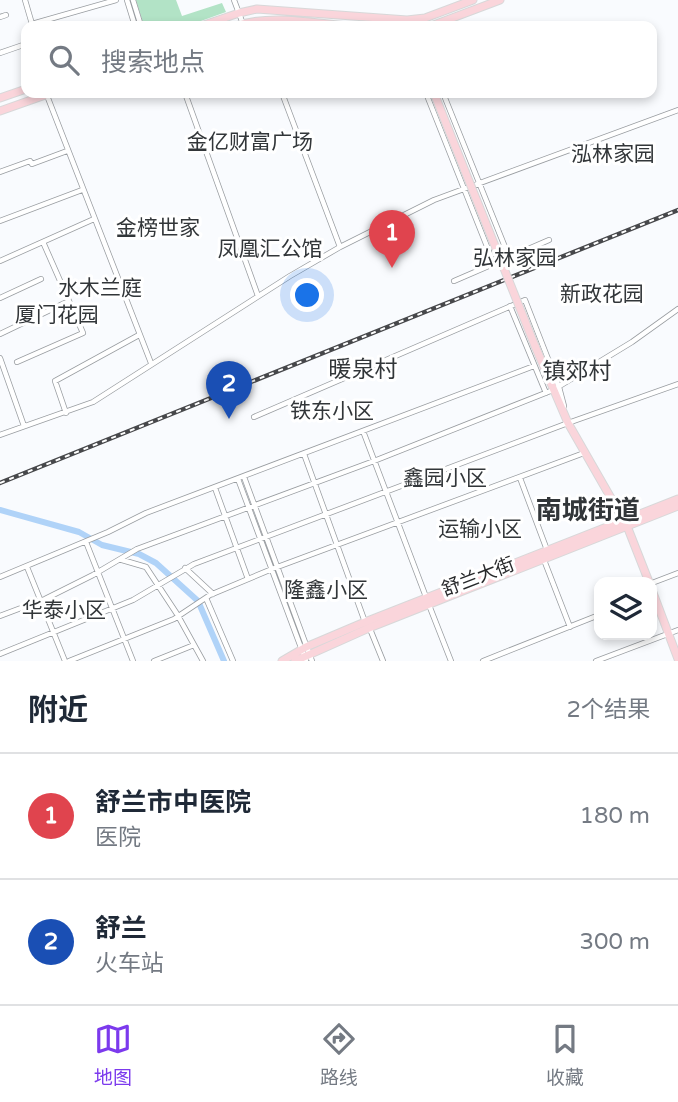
<!DOCTYPE html>
<html lang="zh">
<head>
<meta charset="utf-8">
<style>
	body { margin:0; font-family:"Varela Round","Noto Sans SC",sans-serif; background:#f6f6f7; color:#1f2937 }
	.controls { position:absolute; right:21px; bottom:21px; display:grid; overflow:hidden; border-radius:14px; box-shadow:0 4px 10px #0003 }
	.controls button { width:63px; height:63px; display:grid; place-items:center; padding:0; border:0; border-bottom:2px solid #e0e1e3; background:#fff; color:#1f2937; font:35px sans-serif }
	.you { position:absolute; left:308px; top:296px; width:24px; height:24px; margin:-18px; border:5px solid #fff; border-radius:50%; background:#1a73e8; box-shadow:0 0 0 10px #1a73e833 }
	.badge { display:grid; place-items:center; width:46px; height:46px; border-radius:50%; background:#7c3aed; color:#fff; font-size:23px; font-weight:700 }
	.pin { position:absolute; translate:-50% -58px; filter:drop-shadow(0 2px 4px #0008) }
	.pin::after { content:''; position:absolute; top:37px; width:24px; height:21px; background:inherit; clip-path:polygon(0 0,100% 0,50% 100%) }
	.list { margin:0; padding:0; list-style:none }
	h2 { display:flex; justify-content:space-between; align-items:center; height:91px; margin:0; padding:0 28px; font-size:30px }
	h2 small { font-size:23px; font-weight:400; color:#747a83 }
	.list li { display:grid; grid-template-columns:46px 1fr auto; gap:21px; align-items:center; box-sizing:border-box; height:126px; padding:0 28px; border-top:2px solid #e0e1e3 }
	.list b { display:block; font-size:26px; white-space:nowrap }
	.list p { margin:0; font-size:23px; white-space:nowrap; color:#747a83 }
	.list em { font-size:23px; font-style:normal; color:#747a83 }
	.icon { flex:none; width:38px; height:38px; fill:none; stroke:currentColor; stroke-width:2; stroke-linecap:round; stroke-linejoin:round }
	.map { position:relative; flex:none; width:678px; height:661px; overflow:hidden }
	.search { position:absolute; background:#fff; box-shadow:0 4px 10px #0003; left:21px; right:21px; top:21px; height:77px; display:flex; align-items:center; gap:18px; box-sizing:border-box; padding:0 24px; border-radius:14px; color:#747a83; font-size:26px }
	.sheet { height:343px; background:#fff }
	nav { display:flex; justify-content:space-around; align-items:center; box-sizing:border-box; height:98px; border-top:2px solid #e0e1e3; background:#fff; font-size:19px; color:#747a83 }
	nav a { display:grid; justify-items:center; gap:4px }
	nav .on { color:#7c3aed }
	.map>svg:first-child { display:block }
	.green { fill:#b2e3c6 }
	.lines { fill:none; stroke-linecap:round; stroke-linejoin:round }
	.river { stroke:#b0d3f8; stroke-width:6 }
	.minor-casing { stroke:#999da1; stroke-width:6 }
	.major-casing { stroke:#d8d8d9; stroke-width:9 }
	.minor { stroke:#fff; stroke-width:4.5 }
	.major { stroke:#fad5db; stroke-width:7 }
	.rail-casing { stroke:#47484b; stroke-width:4.5 }
	.rail { stroke:#fff; stroke-width:2; stroke-dasharray:5; stroke-linecap:butt }
	.major-bridge-casing { stroke:#d8d8d9; stroke-width:9; stroke-linecap:butt }
	.major-bridge { stroke:#fad5db; stroke-width:7 }
	.labels { text-anchor:middle; dominant-baseline:central; stroke-width:6; stroke-linejoin:round; paint-order:stroke }
	.street-label { font-size:19px; fill:#28292b; stroke:#fff }
	.neighbourhood-label { font-size:21px; fill:#323639; stroke:#fff }
	.quarter-label { font-size:23px; fill:#323639; stroke:#fff }
	.district-label { font-size:26px; font-weight:bold; fill:#323639; stroke:#fff }
</style>
</head>
<body>
<div class="map">
<svg width="678" height="661" viewBox="0 0 678 661">
	<rect width="100%" height="100%" fill="#f9fbfe"/>
	<path class="green" d="M136,0H176L182,16L222,3L226,12L187,26H144Z"/>
	<g class="lines">
		<path class="river" d="M0,510L79,532L102,545L139,554L156,563L198,601L224,661"/>
		<g class="minor-casing">
			<path id="minor" d="M25,0L32,24
				M127,0L135,26
				M133,0L141,26
				M234,0L243,24
				M0,17L6,15
				M33,26L32,24L116,0
				M0,53L26,44
				M46,93L151,363
				M185,93L258,296
				M282,93L340,247
				M426,93L494,264
				M443,93L509,257
				M0,172L30,161L32,164L67,151
				M0,221L82,190
				M43,242L69,301
				M0,261L94,219
				M454,281L549,240
				M0,298L41,279
				M510,306L546,393
				M0,334L69,301L83,333L17,362
				M0,358L24,426
				M66,413L55,381L139,335
				M254,417L525,300L559,387L564,406
				M363,431L426,597
				M0,435L93,402L290,276L340,247L434,200L678,110
				M304,454L365,622
				M244,477L312,661
				M520,478L547,550
				M238,479L306,661
				M215,488L248,579
				M86,542L133,661
				M122,560L146,567L177,614L203,661
				M544,560L570,627
				M27,567L65,661
				M185,568L213,594
				M0,577L108,532L146,513L534,366
				M652,583L678,573
				M206,598L233,661
				M429,605L451,661
				M0,616L45,599L93,575L137,549L374,461L553,390L632,342L678,309
				M370,629L383,661
				M0,654L133,600L194,564L568,423L678,384
				M69,661L174,619L210,595L272,569L584,453
				M154,661L194,645
				M483,661L599,615
				M596,661L678,630"/>
		</g>
		<g class="major-casing">
			<path id="major" d="M201,26L239,13L257,9L407,20L425,18L473,0
				M236,26C271,14 311,23 347,26
				M431,26L500,0
				M434,93L465,171
				M0,98L26,89
				M0,111L51,93
				M535,346L568,423L627,526L649,582
				M652,590L678,659
				M282,661L306,647L365,622L678,499
				M295,661L369,628L678,506"/>
		</g>
		<use href="#minor" class="minor"/>
		<use href="#major" class="major"/>
		<g class="rail-casing">
			<path id="rail" d="M0,483L678,210"/>
		</g>
		<use href="#rail" class="rail"/>
		<g class="major-bridge-casing">
			<path id="major-bridge" d="M465,171L535,346"/>
		</g>
		<use href="#major-bridge" class="major-bridge"/>
	</g>
	<g class="labels">
		<g class="street-label">
			<text transform="translate(478 577) rotate(-21)">舒兰大街</text>
		</g>
		<g class="neighbourhood-label">
			<text x="250" y="142">金亿财富广场</text>
			<text x="613" y="154">泓林家园</text>
			<text x="158" y="228">金榜世家</text>
			<text x="270" y="249">凤凰汇公馆</text>
			<text x="515" y="258">弘林家园</text>
			<text x="100" y="288">水木兰庭</text>
			<text x="602" y="294">新政花园</text>
			<text x="57" y="315">厦门花园</text>
			<text x="332" y="411">铁东小区</text>
			<text x="445" y="478">鑫园小区</text>
			<text x="480" y="529">运输小区</text>
			<text x="326" y="590">隆鑫小区</text>
			<text x="64" y="610">华泰小区</text>
		</g>
		<g class="quarter-label">
			<text x="363" y="370">暖泉村</text>
			<text x="577" y="372">镇郊村</text>
		</g>
		<g class="district-label">
			<text x="588" y="510">南城街道</text>
		</g>
	</g>
</svg>
<div class="controls">
<button><svg class="icon" aria-label="layers" viewBox="0 0 24 24"><path d="M12 4l9 5-9 5-9-5zM3 14l9 5 9-5"/></svg></button>
</div>
<div class="you"></div>
<div class="pin badge" style="left:392px;top:268px;background:#e0444e">1</div>
<div class="pin badge" style="left:229px;top:419px;background:#1a4fb4">2</div>
<div class="search"><svg class="icon" aria-label="search" viewBox="0 0 24 24"><circle cx="10" cy="10" r="6"/><path d="M15 15l6 6"/></svg>搜索地点</div>
</div>
<section class="sheet">
<h2>附近<small>2个结果</small></h2>
<ul class="list">
<li><span class="badge" style="background:#e0444e">1</span><div><b>舒兰市中医院</b><p>医院</p></div><em>180 m</em></li>
<li><span class="badge" style="background:#1a4fb4">2</span><div><b>舒兰</b><p>火车站</p></div><em>300 m</em></li>
</ul>
</section>
<nav>
<a class="on"><svg class="icon" aria-label="map" viewBox="0 0 24 24"><path d="M3 6l6-2 6 2 6-2v14l-6 2-6-2-6 2zM9 4v14M15 6v14"/></svg>地图</a>
<a><svg class="icon" aria-label="directions" viewBox="0 0 24 24"><path d="M12 3l9 9-9 9-9-9zM9 14v-3h6M13 9l2 2-2 2"/></svg>路线</a>
<a><svg class="icon" aria-label="saved" viewBox="0 0 24 24"><path d="M7 4h10v16l-5-4-5 4z"/></svg>收藏</a>
</nav>
</body>
</html>
